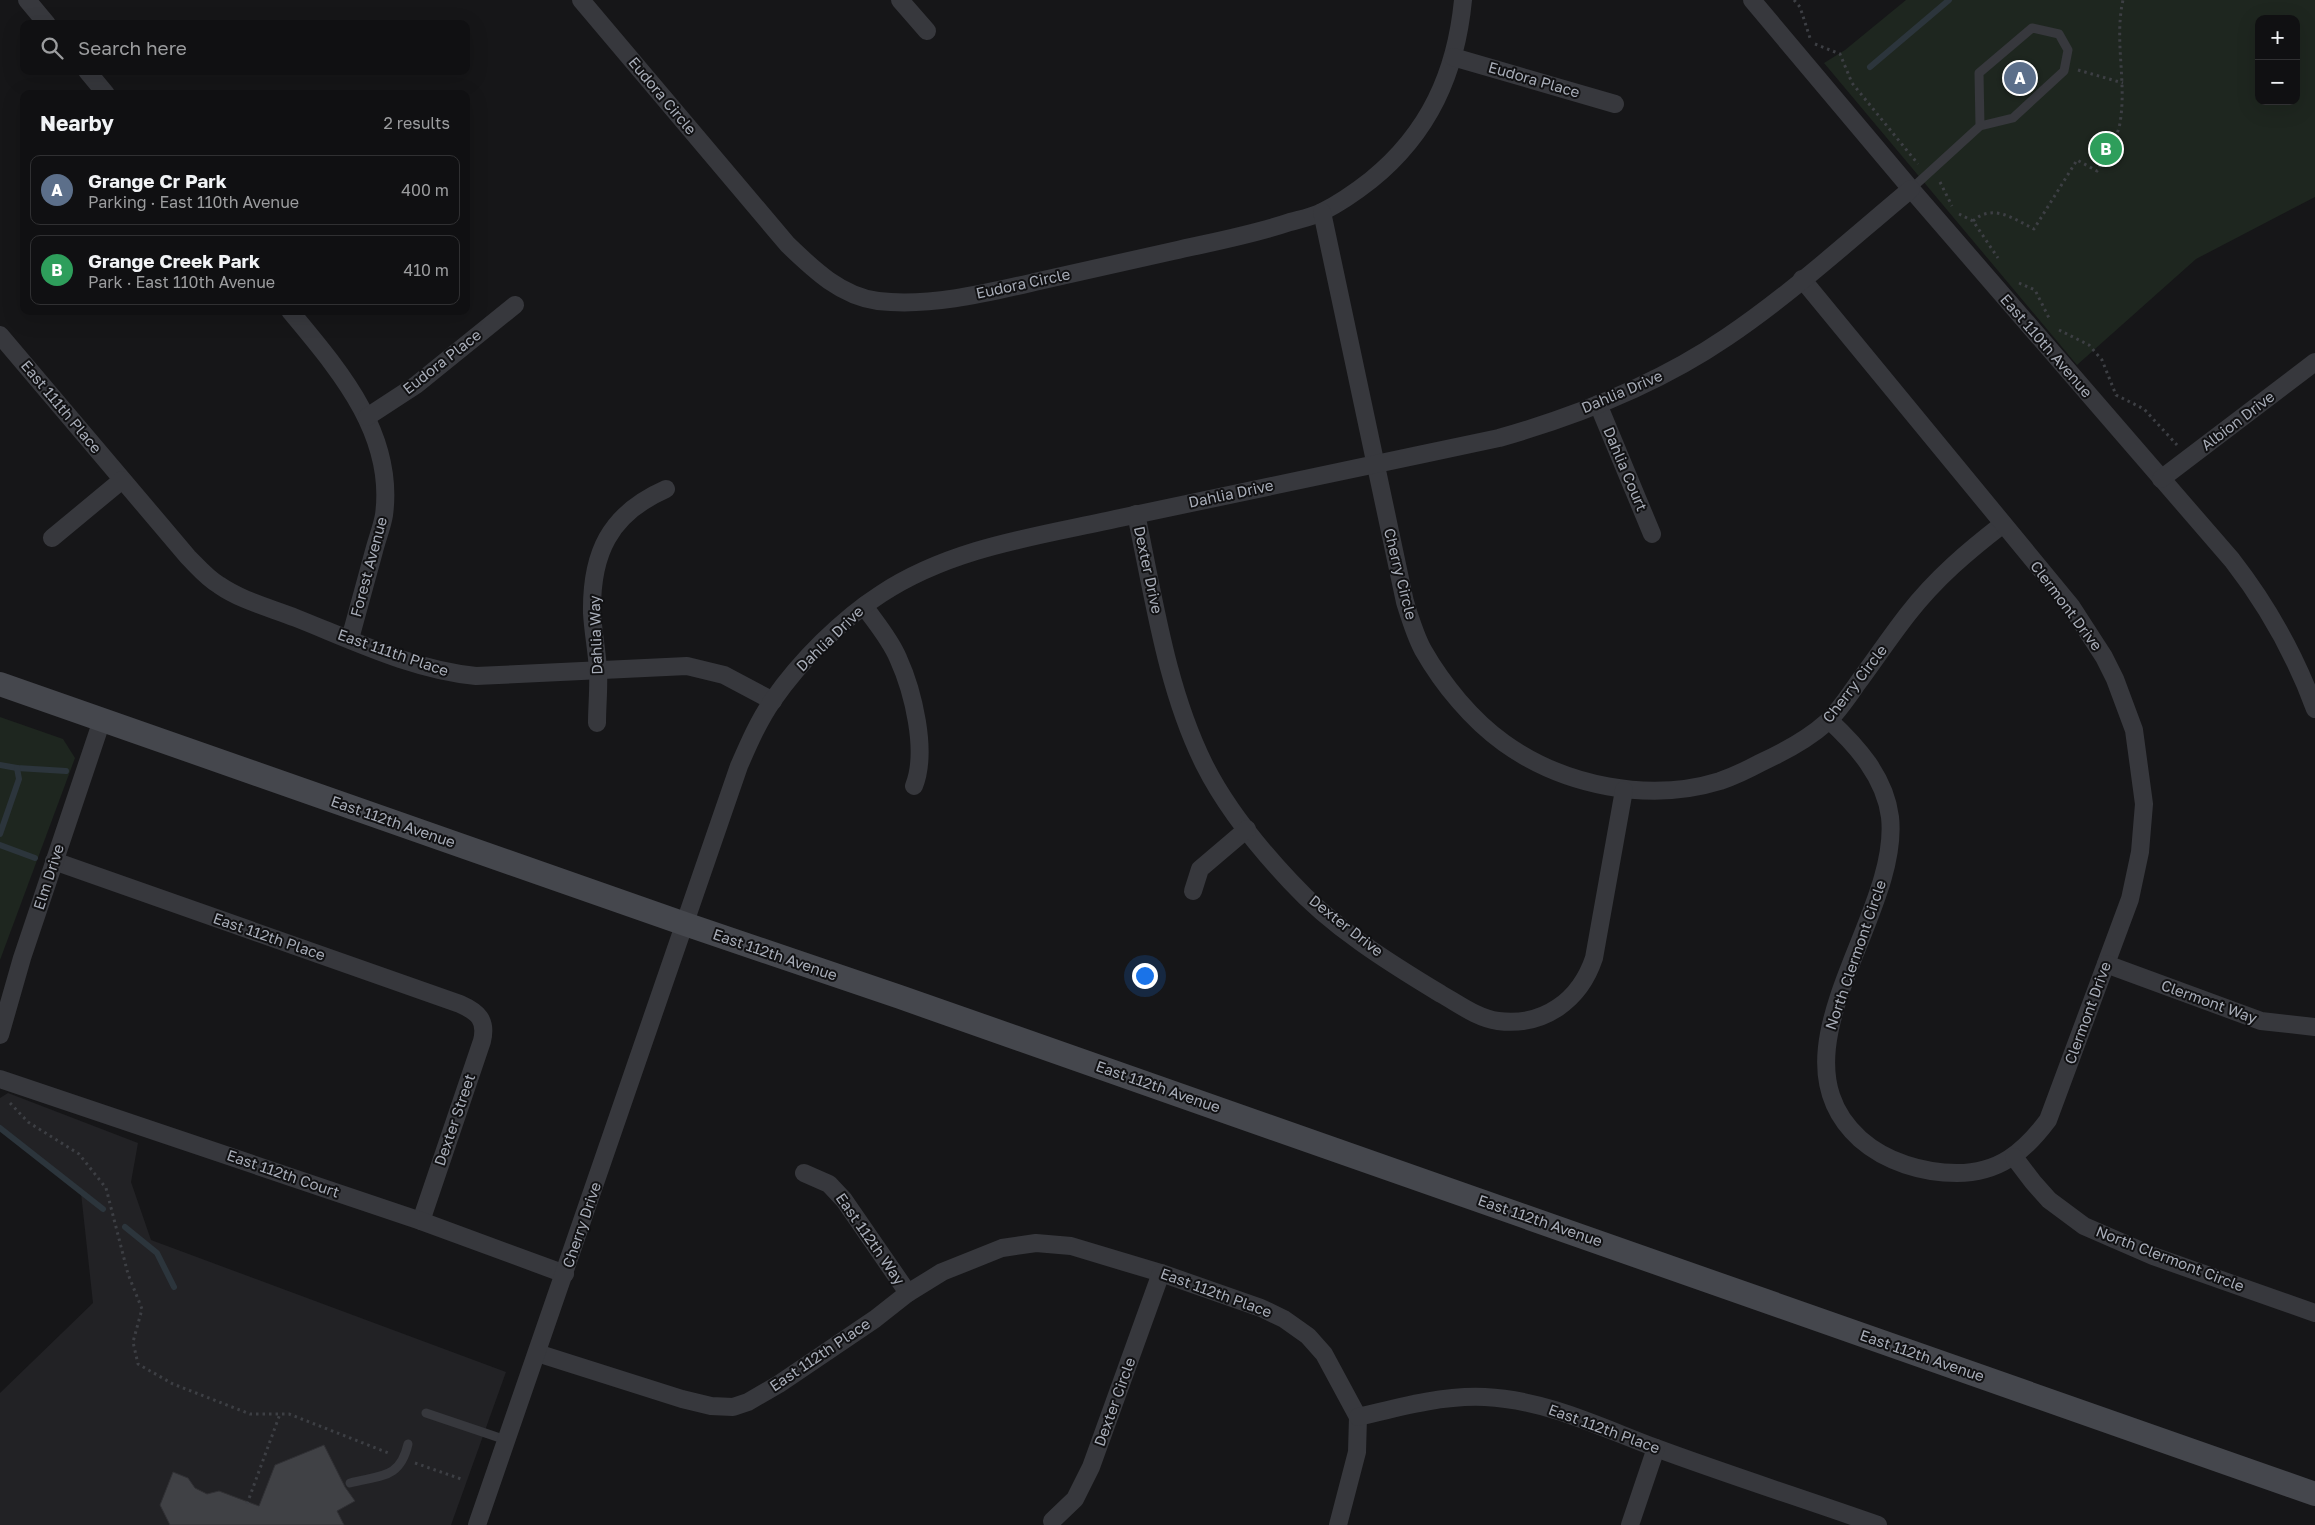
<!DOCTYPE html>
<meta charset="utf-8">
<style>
body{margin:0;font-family:"Golos Text",sans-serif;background:#19191b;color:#f1f3f6}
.controls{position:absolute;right:15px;top:15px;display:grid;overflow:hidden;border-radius:10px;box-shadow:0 5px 20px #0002}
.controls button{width:45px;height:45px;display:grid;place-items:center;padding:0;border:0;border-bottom:1px solid #303032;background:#101012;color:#f1f3f6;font:25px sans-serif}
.you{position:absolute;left:1144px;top:975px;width:18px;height:18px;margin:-12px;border:4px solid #fff;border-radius:50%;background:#1a73e8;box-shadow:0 0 0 8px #1a73e833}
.badge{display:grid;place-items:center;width:32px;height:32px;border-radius:50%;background:#2563eb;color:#fff;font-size:16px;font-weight:700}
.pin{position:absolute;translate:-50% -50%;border:2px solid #fff;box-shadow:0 1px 5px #0006}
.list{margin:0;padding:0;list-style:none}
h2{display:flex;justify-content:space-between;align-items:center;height:65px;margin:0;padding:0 20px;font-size:21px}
h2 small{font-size:16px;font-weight:400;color:#9c9d9f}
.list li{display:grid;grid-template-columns:32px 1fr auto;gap:15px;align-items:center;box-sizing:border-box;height:70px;margin:0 10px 10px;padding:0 10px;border:1px solid #303032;border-radius:10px}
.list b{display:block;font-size:19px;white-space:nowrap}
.list p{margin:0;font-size:16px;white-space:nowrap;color:#9c9d9f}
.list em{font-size:16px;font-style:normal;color:#9c9d9f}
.icon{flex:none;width:28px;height:28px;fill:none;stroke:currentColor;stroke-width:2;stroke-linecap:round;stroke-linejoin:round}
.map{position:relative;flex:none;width:2315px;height:1525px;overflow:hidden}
.search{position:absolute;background:#101012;box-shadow:0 5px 20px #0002;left:20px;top:20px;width:450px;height:55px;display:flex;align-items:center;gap:12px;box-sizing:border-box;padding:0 18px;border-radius:10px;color:#9c9d9f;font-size:19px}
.panel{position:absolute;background:#101012;box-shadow:0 5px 20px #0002;left:20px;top:90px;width:450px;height:225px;border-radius:10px}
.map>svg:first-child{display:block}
.built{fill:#222225}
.green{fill:#1e261f;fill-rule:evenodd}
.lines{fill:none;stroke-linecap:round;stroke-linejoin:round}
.stream{stroke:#2c353c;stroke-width:6}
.building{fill:#404145;stroke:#303034}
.path{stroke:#3d3f44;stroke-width:3;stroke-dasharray:2.5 4;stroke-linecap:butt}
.lane{stroke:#37383d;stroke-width:9}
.street{stroke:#37383d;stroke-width:18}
.secondary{stroke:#45474d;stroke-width:24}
.labels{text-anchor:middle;stroke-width:4;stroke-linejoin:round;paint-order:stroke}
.street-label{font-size:15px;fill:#a8adb8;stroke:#111113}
</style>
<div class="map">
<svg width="2315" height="1525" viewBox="0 0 2315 1525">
<rect width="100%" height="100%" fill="#161618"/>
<!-- built -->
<path class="built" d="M8,1093l130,50 -7,39 20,58 355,132 -55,153h-451v-132l93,-90 -12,-110 -81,-68v-27z"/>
<!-- green -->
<g class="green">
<path d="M1906,0h409v197l-119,62 -119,106 -253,-302 21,-13zM2259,19h37v82h-37z"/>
<path d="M0,717l63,22 12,19 -75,202z"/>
</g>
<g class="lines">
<!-- stream -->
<g class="stream">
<path d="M1870,67l79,-67"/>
<path d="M0,765l17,3 49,3"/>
<path d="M0,834l19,-55 -2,-11"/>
<path d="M0,845l35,13"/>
<path d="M0,1128l103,81"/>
<path d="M125,1227l32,26 17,34"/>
</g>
</g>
<!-- building -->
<path class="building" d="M324,1445l21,42 10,14 -18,10 7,14h-174l-10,-20 13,-33 15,6 7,10 12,6 12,-3 40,15 16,-41z"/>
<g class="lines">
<!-- path -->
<g class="path">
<path d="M1794,0l6,7 10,31"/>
<path d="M1815,44l25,10 12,29 66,81"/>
<path d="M2078,70l45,13"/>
<path d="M1940,182l12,24"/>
<path d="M1959,214l14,7 25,37"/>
<path d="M1973,221c20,-18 41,-2 61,8l43,-69 20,11c7,-13 21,-34 23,-48 7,-41 -6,-83 3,-123"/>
<path d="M2019,283l16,7 14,28"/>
<path d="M2059,330l30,15 13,15 14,35 28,14 33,36"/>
<path d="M10,1103l18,19 51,32 27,34 22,86 14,35 -9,33 5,22 35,20 77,30h39l102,40"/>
<path d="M415,1463l49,17"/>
<path d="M247,1504l33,-90"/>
</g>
<!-- lane -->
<g class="lane">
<path d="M1911,189l69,-63 33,-8 51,-47 4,-21 -9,-16 -27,-6 -53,45 1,53"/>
<path d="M426,1413l80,27"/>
<path d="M350,1483c31,-8 50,-4 58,-39"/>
</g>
<!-- street -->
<g class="street">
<path d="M27,0l20,24"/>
<path d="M581,0l207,245c26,25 53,51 90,56 53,6 109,-8 161,-20 45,-10 89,-20 134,-30 39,-9 79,-16 117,-29 11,-3 22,-5 32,-10 16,-8 35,-21 49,-32 58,-47 85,-107 92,-180"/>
<path d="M900,0l27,31"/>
<path d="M1752,0l159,189 321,371c35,45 63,95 83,149"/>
<path d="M1453,57l162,47"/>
<path d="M87,71l19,23"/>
<path d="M1322,212l83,390c5,16 10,33 18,48 20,35 49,70 81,93 60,43 145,60 216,38 14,-5 27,-11 40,-18 24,-11 47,-23 67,-41 11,-10 21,-25 30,-38 17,-23 33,-47 51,-70 28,-36 60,-63 95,-90"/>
<path d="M1802,279l269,327 33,51 11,22 19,51 10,74 -4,48 -10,47 -82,221c-24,32 -49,53 -91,53 -34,0 -71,-11 -97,-34 -95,-86 41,-222 30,-322 -5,-40 -33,-71 -61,-97"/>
<path d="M290,311c48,58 105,122 94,204 -2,12 -7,24 -10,36 -8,30 -16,59 -24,88"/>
<path d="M0,335l188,222c10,10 19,21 31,28 23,16 52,23 77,33 58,23 117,52 180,58l211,-10 37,9 49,26"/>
<path d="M1598,404l54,130"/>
<path d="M367,417l49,-32 99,-80"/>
<path d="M2161,479l154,-117"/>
<path d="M1136,514c18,84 30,173 68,250 21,42 54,83 86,117 42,46 98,81 151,113 18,10 36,24 57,27 46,6 82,-21 96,-63l30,-168"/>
<path d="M52,538l70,-58"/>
<path d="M864,606c12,17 26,33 34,52 15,33 30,93 16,128"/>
<path d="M597,723c0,-17 2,-35 1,-53 -1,-19 -5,-38 -6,-57 -1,-59 17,-99 74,-124"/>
<path d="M54,861l406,143c18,8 27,16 22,37l-61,180"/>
<path d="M1193,891l7,-22 47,-40"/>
<path d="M2106,964l155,57 54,6"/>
<path d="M0,1035l22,-77 80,-238"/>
<path d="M0,1079l421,142 144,53"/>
<path d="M2014,1157l19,25 16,18 35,26 69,30 162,57"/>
<path d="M804,1173l25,11 15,16 64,93"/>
<path d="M537,1353l145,46 29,7 22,1 15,-5 31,-18 96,-65 33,-26 34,-21 60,-24 34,-5 35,3 90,27 100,35 23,11 24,17 16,18 34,63 -1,35 -19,73"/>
<path d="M1358,1417c41,-10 85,-22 127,-20 61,3 115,30 171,51 73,27 148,51 222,77"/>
<path d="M1052,1521l23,-22 16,-32 70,-194"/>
<path d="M477,1525l262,-759c10,-23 20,-46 34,-66 27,-39 69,-81 108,-106 71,-47 158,-58 239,-76 127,-28 253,-53 379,-80 81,-23 159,-54 228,-101 65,-44 124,-98 184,-148"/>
<path d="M1630,1525l26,-77"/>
</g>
<!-- secondary -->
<path class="secondary" d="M0,684l685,240 215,73 1415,497"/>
</g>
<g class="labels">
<!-- street labels -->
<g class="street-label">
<text transform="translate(1534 80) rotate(16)" y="5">Eudora Place</text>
<text transform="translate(662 96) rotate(50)" y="5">Eudora Circle</text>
<text transform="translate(1023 284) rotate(-12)" y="5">Eudora Circle</text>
<text transform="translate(2046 346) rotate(49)" y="5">East 110th Avenue</text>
<text transform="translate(442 362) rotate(-38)" y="5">Eudora Place</text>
<text transform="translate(1622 392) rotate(-23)" y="5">Dahlia Drive</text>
<text transform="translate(61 407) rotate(50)" y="5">East 111th Place</text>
<text transform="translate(2238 421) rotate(-37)" y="5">Albion Drive</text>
<text transform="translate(1625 469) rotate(67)" y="5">Dahlia Court</text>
<text transform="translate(1231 494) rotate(-12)" y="5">Dahlia Drive</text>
<text transform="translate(369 567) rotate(-75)" y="5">Forest Avenue</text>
<text transform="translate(1148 570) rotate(78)" y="5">Dexter Drive</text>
<text transform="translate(1400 574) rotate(76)" y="5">Cherry Circle</text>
<text transform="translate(2066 606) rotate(53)" y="5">Clermont Drive</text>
<text transform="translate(596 635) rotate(-92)" y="5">Dahlia Way</text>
<text transform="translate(830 639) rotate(-44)" y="5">Dahlia Drive</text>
<text transform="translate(393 653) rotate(19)" y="5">East 111th Place</text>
<text transform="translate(1855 684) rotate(-52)" y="5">Cherry Circle</text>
<text transform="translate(393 822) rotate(19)" y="5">East 112th Avenue</text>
<text transform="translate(49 877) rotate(-72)" y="5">Elm Drive</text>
<text transform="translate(1346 926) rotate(38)" y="5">Dexter Drive</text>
<text transform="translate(269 937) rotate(19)" y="5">East 112th Place</text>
<text transform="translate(775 955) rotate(19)" y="5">East 112th Avenue</text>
<text transform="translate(1856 955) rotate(-71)" y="5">North Clermont Circle</text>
<text transform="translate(2209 1002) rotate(20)" y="5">Clermont Way</text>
<text transform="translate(2088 1013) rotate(-70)" y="5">Clermont Drive</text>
<text transform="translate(1158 1087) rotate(19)" y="5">East 112th Avenue</text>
<text transform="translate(455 1120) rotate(-71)" y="5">Dexter Street</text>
<text transform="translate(283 1174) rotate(19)" y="5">East 112th Court</text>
<text transform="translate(1540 1221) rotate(19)" y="5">East 112th Avenue</text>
<text transform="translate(582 1225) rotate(-71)" y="5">Cherry Drive</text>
<text transform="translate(870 1239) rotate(55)" y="5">East 112th Way</text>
<text transform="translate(2170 1259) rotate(21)" y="5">North Clermont Circle</text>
<text transform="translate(1216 1293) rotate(20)" y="5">East 112th Place</text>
<text transform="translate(820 1355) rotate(-34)" y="5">East 112th Place</text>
<text transform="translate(1922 1356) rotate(19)" y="5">East 112th Avenue</text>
<text transform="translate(1115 1402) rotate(-70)" y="5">Dexter Circle</text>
<text transform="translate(1604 1429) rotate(20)" y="5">East 112th Place</text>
</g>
</g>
</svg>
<div class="controls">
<button>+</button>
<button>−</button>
</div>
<div class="you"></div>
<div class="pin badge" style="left:2020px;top:78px;background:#5c6f8a">A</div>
<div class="pin badge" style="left:2106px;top:149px;background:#2e9e5b">B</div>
<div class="search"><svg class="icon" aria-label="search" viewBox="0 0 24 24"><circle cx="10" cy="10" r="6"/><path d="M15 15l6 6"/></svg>Search here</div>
<section class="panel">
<h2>Nearby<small>2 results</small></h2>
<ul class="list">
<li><span class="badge" style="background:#5c6f8a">A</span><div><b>Grange Cr Park</b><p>Parking · East 110th Avenue</p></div><em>400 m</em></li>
<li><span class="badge" style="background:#2e9e5b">B</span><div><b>Grange Creek Park</b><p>Park · East 110th Avenue</p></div><em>410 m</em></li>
</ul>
</section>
</div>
